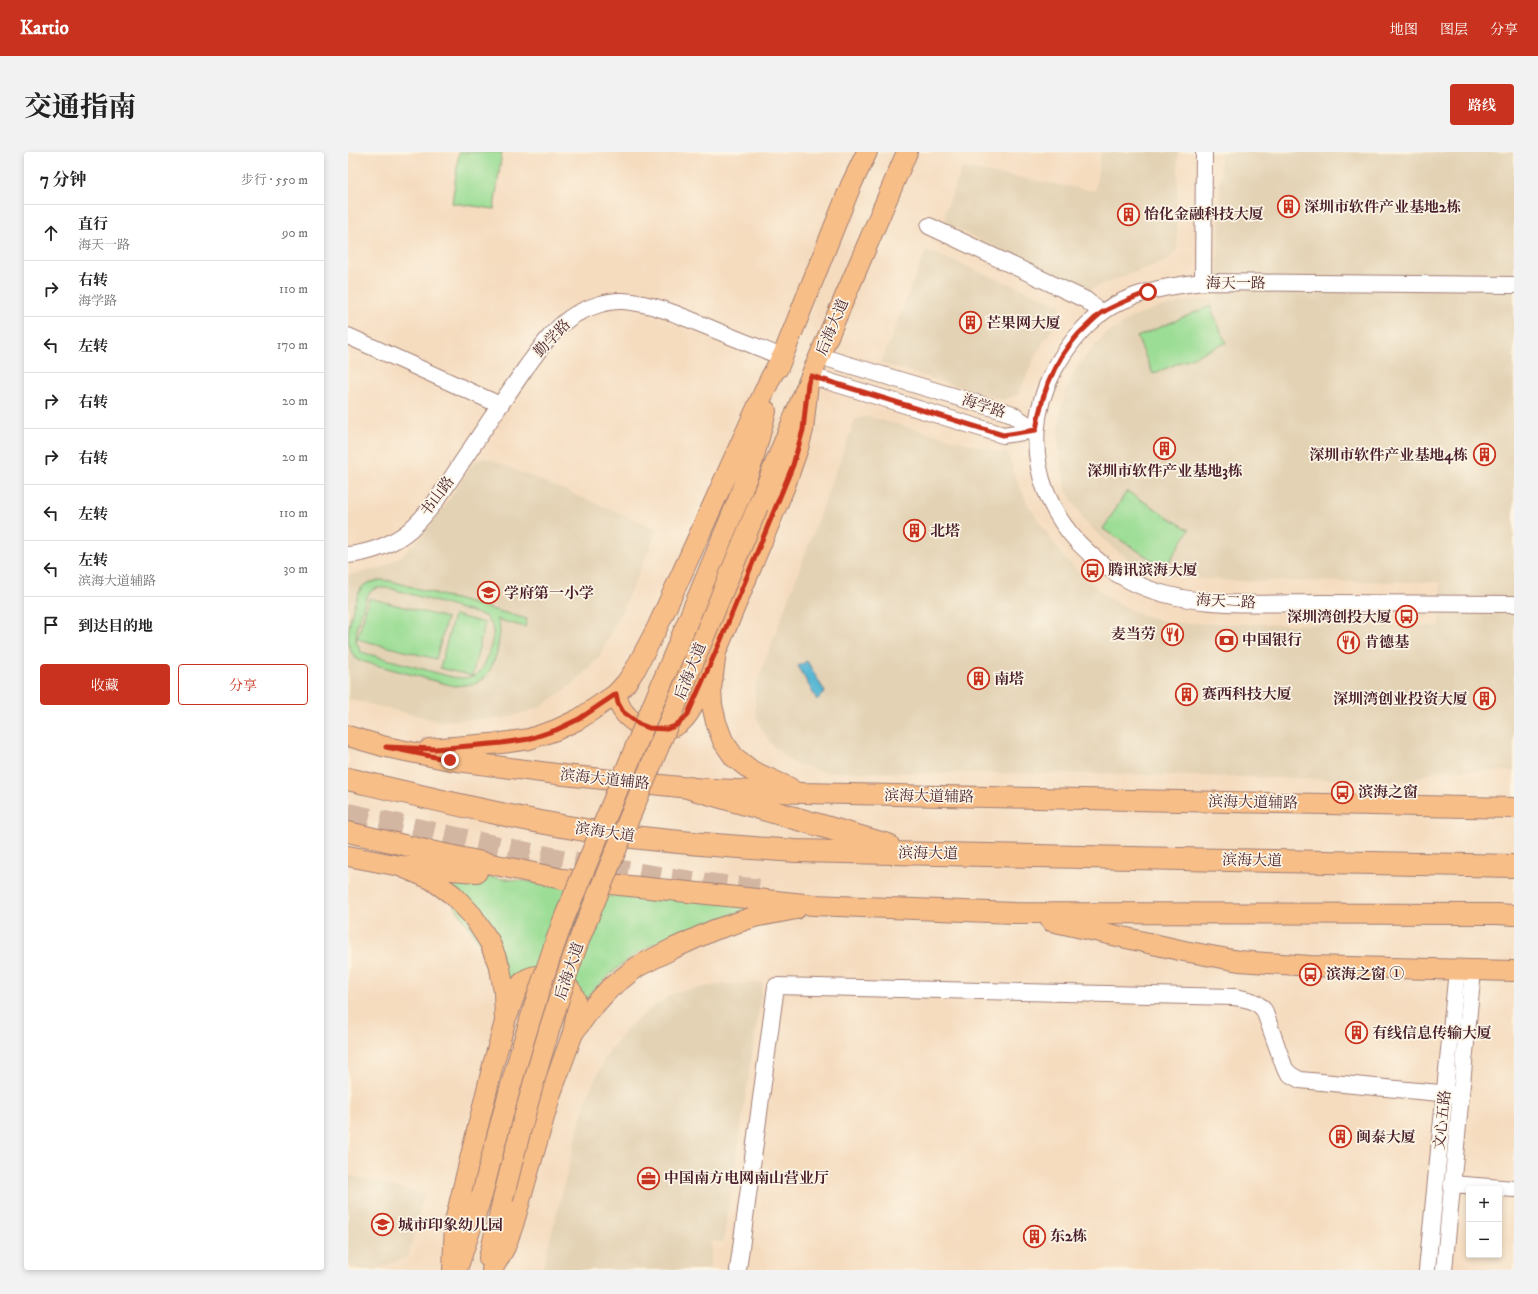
<!DOCTYPE html>
<html lang="zh">
<meta charset="utf-8">
<style>
body{margin:0;font-family:"IM FELL DW Pica","Noto Serif SC",serif;background:#f2f2f2;color:#222}
.controls{position:absolute;right:12px;bottom:12px;display:grid;overflow:hidden;border-radius:4px;box-shadow:0 2px 6px #0003}
.controls button{width:36px;height:36px;display:grid;place-items:center;padding:0;border:0;border-bottom:1px solid #e0e0e0;background:#fff;color:#222;font:20px sans-serif}
.stop{position:absolute;width:12px;height:12px;margin:-9px;border:3px solid #c8321e;border-radius:50%;background:#fff}
.stop.end{background:#c8321e;border-color:#fff;box-shadow:0 1px 4px #0008}
.list{margin:0;padding:0;list-style:none}
h2{display:flex;justify-content:space-between;align-items:center;height:52px;margin:0;padding:0 16px;font-size:17px}
h2 small{font-size:13px;font-weight:400;color:#767676}
.list li{display:grid;grid-template-columns:26px 1fr auto;gap:12px;align-items:center;box-sizing:border-box;height:56px;padding:0 16px;border-top:1px solid #e0e0e0}
.list b{display:block;font-size:15px;white-space:nowrap}
.list p{margin:0;font-size:13px;white-space:nowrap;color:#767676}
.list em{font-size:13px;font-style:normal;color:#767676}
.actions{display:flex;gap:8px;padding:12px 16px}
.actions a{flex:1;padding:9px 0;border:1px solid #c8321e;border-radius:4px;text-align:center;font-size:14px;color:#c8321e}
.actions .main{background:#c8321e;color:#fff}
.icon{flex:none;width:22px;height:22px;fill:none;stroke:currentColor;stroke-width:2;stroke-linecap:round;stroke-linejoin:round}
.map{position:relative;flex:none;width:1166px;height:1118px;overflow:hidden;border-radius:4px}
header{display:flex;align-items:center;gap:24px;box-sizing:border-box;height:56px;padding:0 20px;background:#c8321e;color:#fff}
header strong{font-size:19px}
nav{display:flex;gap:22px;margin-inline-start:auto;font-size:14px}
.intro{display:flex;align-items:center;justify-content:space-between;box-sizing:border-box;height:96px;padding:0 24px}
h1{margin:0;font-size:28px}
.button{padding:10px 18px;border-radius:4px;background:#c8321e;color:#fff;font-size:14px;font-weight:700}
main{display:flex;gap:24px;padding:0 24px}
aside{flex:1;background:#fff;border-radius:4px;box-shadow:0 2px 6px #0003}
.map>svg:first-child{display:block}
.built{fill:#e3d2b4}
.green{fill:#9bdd95;stroke:#727e60;fill-rule:evenodd}
.water{fill:#54b6d3;stroke:#4f6a7f}
.lines{fill:none;stroke-linecap:round;stroke-linejoin:round}
.highway-tunnel{stroke:#d3b6a1;stroke-width:22;stroke-dasharray:22 11;stroke-linecap:butt}
.minor-casing{stroke:#a07e75;stroke-width:18}
.major-casing{stroke:#a07e75;stroke-width:22}
.highway-casing{stroke:#a07e75;stroke-width:24}
.minor{stroke:#fff;stroke-width:16}
.major{stroke:#f7be88;stroke-width:20}
.highway{stroke:#f7be88;stroke-width:22}
.major-bridge-casing{stroke:#a07e75;stroke-width:22;stroke-linecap:butt}
.major-bridge{stroke:#f7be88;stroke-width:20}
.route{stroke:#c8321e;stroke-width:5}
.labels{text-anchor:middle;stroke-width:3.5;stroke-linejoin:round;paint-order:stroke}
.poi-label{font-size:15px;font-weight:bold;fill:#4a1f2b;stroke:#fcf5e5;text-anchor:start}
.street-label{font-size:15px;fill:#4a1f2b;stroke:#fcf5e5}
</style>
<header>
<strong>Kartio</strong>
<nav><a>地图</a><a>图层</a><a>分享</a></nav>
</header>
<div class="intro"><h1>交通指南</h1><a class="button">路线</a></div>
<main>
<aside>
<h2>7 分钟<small>步行 · 550 m</small></h2>
<ul class="list">
<li><svg class="icon" aria-label="ahead" viewBox="0 0 24 24"><path d="M12 20V5M6 11l6-6 6 6"/></svg><div><b>直行</b><p>海天一路</p></div><em>90 m</em></li>
<li><svg class="icon" aria-label="right" viewBox="0 0 24 24"><path d="M7 20v-9h11M14 6l5 5-5 5"/></svg><div><b>右转</b><p>海学路</p></div><em>110 m</em></li>
<li><svg class="icon" aria-label="left" viewBox="0 0 24 24"><path d="M17 20v-9H6M10 6l-5 5 5 5"/></svg><div><b>左转</b></div><em>170 m</em></li>
<li><svg class="icon" aria-label="right" viewBox="0 0 24 24"><path d="M7 20v-9h11M14 6l5 5-5 5"/></svg><div><b>右转</b></div><em>20 m</em></li>
<li><svg class="icon" aria-label="right" viewBox="0 0 24 24"><path d="M7 20v-9h11M14 6l5 5-5 5"/></svg><div><b>右转</b></div><em>20 m</em></li>
<li><svg class="icon" aria-label="left" viewBox="0 0 24 24"><path d="M17 20v-9H6M10 6l-5 5 5 5"/></svg><div><b>左转</b></div><em>110 m</em></li>
<li><svg class="icon" aria-label="left" viewBox="0 0 24 24"><path d="M17 20v-9H6M10 6l-5 5 5 5"/></svg><div><b>左转</b><p>滨海大道辅路</p></div><em>30 m</em></li>
<li><svg class="icon" aria-label="arrive" viewBox="0 0 24 24"><path d="M6 21V4h12l-3 4 3 4H6"/></svg><div><b>到达目的地</b></div></li>
</ul>
<div class="actions"><a class="main">收藏</a><a>分享</a></div>
</aside>
<div class="map">
<svg width="1166" height="1118" viewBox="0 0 1166 1118">
<rect width="100%" height="100%" fill="#fcf5e5"/>
<filter id="ink" filterUnits="userSpaceOnUse"><feTurbulence type="fractalNoise" baseFrequency=".025" numOctaves="2"/><feDisplacementMap in="SourceGraphic" scale="8" xChannelSelector="R" yChannelSelector="G"/><feConvolveMatrix kernelMatrix="1 2 1 2 8 2 1 2 1" color-interpolation-filters="sRGB"/></filter>
<filter id="wash" filterUnits="userSpaceOnUse"><feTurbulence type="fractalNoise" baseFrequency=".012" numOctaves="4" result="noise"/><feDisplacementMap in="SourceGraphic" scale="16" xChannelSelector="R" yChannelSelector="G"/><feGaussianBlur stdDeviation="0.9" result="paint"/><feColorMatrix in="noise" values="0 0 0 0 0 0 0 0 0 0 0 0 0 0 0 0 0 1.4 0 .05"/><feComposite in="paint" operator="in"/></filter>
<g filter="url(#wash)">
<rect width="100%" height="100%" fill="#f5dcbf"/>
<!-- built -->
<g class="built">
<path d="M753,0h77l-1,98 -11,12 -21,6 -57,22 -142,-66 -1,-12 17,-44 133,23z"/>
<path d="M873,0h293v619l-76,-1 -27,11 -307,-7 -281,-2 -30,-9 -19,-16 -13,-18 -6,-19v-22l100,-268 11,-4 142,38 8,23 12,28 37,54 43,39 32,16 31,9 269,3v-44l-200,-1 -39,-2 -34,-4 -31,-10 -23,-17 -29,-27 -17,-30 -7,-30 -2,-26 3,-27 9,-30 17,-24 18,-19 26,-17 25,-10 31,-7 30,-3z"/>
<path d="M578,98l133,54 3,10 -26,40 -18,41 -16,5 -121,-37z"/>
<path d="M136,305l174,72 -37,84 -22,44 -26,27 -34,24 -34,10 -66,3 -91,-22v-125h8l25,-6 22,-13 16,-16 20,-25 35,-52z"/>
<path d="M415,831l-40,259 -11,-1 -3,29h-167l44,-171 21,-45 23,-29 44,-33 51,-8z"/>
<path d="M0,1023l76,19 -16,63 -34,13h-10l-16,-4z"/>
</g>
<!-- green -->
<g class="green">
<path d="M111,0h43l-8,57 -42,-6z"/>
<path d="M862,154l16,37 -73,31 -16,-37z"/>
<path d="M779,339l62,39 -24,38 -62,-39z"/>
<path d="M33,428l10,1 136,38 -2,8 -29,-8 3,3 1,10 -3,21 -7,17 -6,8 -10,6 -20,2 -97,-26c-5,-6 -8,-12 -9,-20 0,-13 6,-44 15,-54 5,-4 12,-5 18,-6zM29,436h12l96,28c3,4 7,8 8,13 1,11 -7,40 -17,46 -6,4 -17,3 -24,2l-91,-25 -5,-11 1,-15 10,-30 4,-5z"/>
<path d="M21,446l78,20 -11,41 -79,-20z"/>
<path d="M106,463l31,8 -13,53 -32,-8z"/>
<path d="M83,719l337,36c-55,13 -111,26 -155,65 -11,9 -20,20 -30,30l-10,-20 -65,3z"/>
</g>
<!-- water -->
<path class="water" d="M459,509l18,31 -8,8 -19,-34z"/>
</g>
<g filter="url(#ink)">
<g class="lines">
<!-- highway-tunnel -->
<path class="highway-tunnel" d="M0,662c137,30 274,63 414,76"/>
<defs>
<g id="minor">
<path d="M581,74l157,74 16,13"/>
<path d="M855,130l1,-130"/>
<path d="M1166,133l-311,-3c-35,4 -72,10 -102,31 -20,15 -35,35 -47,57 -43,82 -4,171 76,211 57,29 132,22 194,22 64,0 127,1 190,1"/>
<path d="M0,184l152,69"/>
<path d="M471,204l191,57 26,17"/>
<path d="M463,224l192,59 33,-5"/>
<path d="M0,403c22,-2 46,-11 63,-26 22,-20 37,-46 53,-70 20,-30 40,-60 61,-90 14,-19 30,-43 51,-55 13,-7 32,-14 47,-13 28,2 54,13 80,24 26,11 52,21 79,32"/>
<path d="M1104,1032l62,5"/>
<path d="M390,1118l38,-284 458,11c12,2 22,3 30,13l21,59 6,6 9,5 161,15"/>
<path d="M1079,1118l30,-300"/>
<path d="M1096,1118l29,-300"/>
</g>
<g id="major">
<path d="M430,216l73,-183 16,-33"/>
<path d="M391,346l14,-38 13,-49"/>
<path d="M410,354l53,-130 96,-224"/>
<path d="M268,542c2,6 3,12 7,17 12,18 43,25 59,10 12,-11 20,-37 26,-52"/>
<path d="M0,584l38,11 64,13 114,15 126,13 113,5 711,15"/>
<path d="M81,597l73,-6 27,-4 27,-9 23,-11 37,-25 10,-11 10,-15 21,-40 113,-249 12,-22"/>
<path d="M442,636l-38,-17 -18,-14 -11,-16 -7,-19 -4,-17 -1,-16 5,-37 68,-164 14,-40 5,-18 5,-47"/>
<path d="M0,680l73,17 141,30 252,26 200,8 483,1 17,1"/>
<path d="M0,704l52,10 77,6"/>
<path d="M52,714l31,13 22,16 19,20 17,26 11,27 4,24 1,30 -12,43 -38,156 -2,49"/>
<path d="M703,769l133,30 55,10 71,5 204,5"/>
<path d="M160,862c4,-10 6,-23 14,-31 15,-15 45,-5 52,13 5,12 1,26 -1,37"/>
<path d="M141,1106l14,-59"/>
<path d="M110,1114l24,-71"/>
<path d="M144,1118l13,-23 8,-22 38,-132 22,-60 17,-23 20,-22 27,-21 35,-18 42,-19 40,-13 42,-8"/>
</g>
<g id="highway">
<path d="M0,627c89,21 179,43 269,56 59,8 119,12 178,16l719,15"/>
<path d="M342,636l198,57"/>
</g>
</defs>
<!-- minor casing -->
<use href="#minor" class="minor-casing"/>
<!-- major casing -->
<use href="#major" class="major-casing"/>
<!-- highway casing -->
<use href="#highway" class="highway-casing"/>
<!-- minor -->
<use href="#minor" class="minor"/>
<!-- major -->
<use href="#major" class="major"/>
<!-- highway -->
<use href="#highway" class="highway"/>
<defs>
<g id="major-bridge">
<path d="M134,1043c23,-92 48,-184 81,-274l176,-423"/>
<path d="M155,1047c22,-89 46,-178 78,-264l177,-429"/>
</g>
</defs>
<!-- major-bridge casing -->
<use href="#major-bridge" class="major-bridge-casing"/>
<!-- major-bridge -->
<use href="#major-bridge" class="major-bridge"/>
</g>
</g>
<g class="lines" filter="url(#ink)">
<!-- route -->
<path class="route" d="M102,608l-64,-13 49,2 67,-6 27,-4 27,-9 23,-11 37,-25 2,9 5,9 16,12 10,4 18,1 8,-3 12,-10 33,-74 73,-177 10,-35 5,-47 3,-7 192,59 33,-5c6,-40 22,-79 53,-106 4,-4 9,-9 14,-12 14,-8 30,-14 45,-20"/>
</g>
<!-- icons -->
<defs>
<symbol id="building-ring" viewBox="-11 -11 22 22"><circle r="9.5" fill="#fcf5e5" stroke="#c8321e" stroke-width="1.5"/><path d="M-4-6H4V6H1V3H-1V6H-4ZM-2.5-4.3h1.7v1.8h-1.7ZM.8-4.3h1.7v1.8H.8ZM-2.5-1h1.7V.8h-1.7ZM.8-1h1.7V.8H.8Z" fill="#c8321e"/></symbol>
<symbol id="bus-ring" viewBox="-11 -11 22 22"><circle r="9.5" fill="#fcf5e5" stroke="#c8321e" stroke-width="1.5"/><path d="M-5-6H5V4H4V6H2V4H-2V6H-4V4H-5ZM-3.5-4V0h7V-4ZM-3.5 1.2v1.5H-2V1.2ZM2 1.2v1.5H3.5V1.2Z" fill="#c8321e"/></symbol>
<symbol id="school-ring" viewBox="-11 -11 22 22"><circle r="9.5" fill="#fcf5e5" stroke="#c8321e" stroke-width="1.5"/><path d="M0-5L7-2L0 1L-7-2ZM-4 1L0 2.5L4 1V4Q0 6-4 4Z" fill="#c8321e"/></symbol>
<symbol id="restaurant-ring" viewBox="-11 -11 22 22"><circle r="9.5" fill="#fcf5e5" stroke="#c8321e" stroke-width="1.5"/><path d="M-5-6h1v4h1v-4h1v4h1v-4h1v5L-1.5 .5V6h-2V.5L-5-1ZM5-6V6H3V1.5H1.5Q1.5-4 5-6Z" fill="#c8321e"/></symbol>
<symbol id="bank-ring" viewBox="-11 -11 22 22"><circle r="9.5" fill="#fcf5e5" stroke="#c8321e" stroke-width="1.5"/><path d="M-6-4H6V4H-6ZM0-2.3a2.3 2.3 0 1 0 0 4.6a2.3 2.3 0 1 0 0-4.6Z" fill="#c8321e"/></symbol>
<symbol id="office-ring" viewBox="-11 -11 22 22"><circle r="9.5" fill="#fcf5e5" stroke="#c8321e" stroke-width="1.5"/><path d="M-6-3h4V-5.5h4V-3h4V5H-6ZM-1-4.5V-3h2v-1.5ZM-6 0V1H6V0Z" fill="#c8321e"/></symbol>
</defs>
<g fill-rule="evenodd">
<use href="#building-ring" x="928" y="42" width="25" height="25"/>
<use href="#building-ring" x="768" y="50" width="25" height="25"/>
<use href="#building-ring" x="610" y="158" width="25" height="25"/>
<use href="#building-ring" x="804" y="284" width="25" height="25"/>
<use href="#building-ring" x="1124" y="290" width="25" height="25"/>
<use href="#building-ring" x="554" y="366" width="25" height="25"/>
<use href="#bus-ring" x="732" y="406" width="25" height="25"/>
<use href="#school-ring" x="128" y="428" width="25" height="25"/>
<use href="#bus-ring" x="1046" y="452" width="25" height="25"/>
<use href="#restaurant-ring" x="812" y="470" width="25" height="25"/>
<use href="#bank-ring" x="866" y="476" width="25" height="25"/>
<use href="#restaurant-ring" x="988" y="478" width="25" height="25"/>
<use href="#building-ring" x="618" y="514" width="25" height="25"/>
<use href="#building-ring" x="826" y="530" width="25" height="25"/>
<use href="#building-ring" x="1124" y="534" width="25" height="25"/>
<use href="#bus-ring" x="982" y="628" width="25" height="25"/>
<use href="#bus-ring" x="950" y="810" width="25" height="25"/>
<use href="#building-ring" x="996" y="868" width="25" height="25"/>
<use href="#building-ring" x="980" y="972" width="25" height="25"/>
<use href="#office-ring" x="288" y="1014" width="25" height="25"/>
<use href="#school-ring" x="22" y="1060" width="25" height="25"/>
<use href="#building-ring" x="674" y="1072" width="25" height="25"/>
</g>
<g class="labels">
<!-- poi labels -->
<g class="poi-label">
<text x="956" y="60">深圳市软件产业基地2栋</text>
<text x="796" y="67">怡化金融科技大厦</text>
<text x="638" y="176">芒果网大厦</text>
<text x="1120" y="308" text-anchor="end">深圳市软件产业基地4栋</text>
<text x="817" y="324" text-anchor="middle">深圳市软件产业基地3栋</text>
<text x="582" y="384">北塔</text>
<text x="760" y="423">腾讯滨海大厦</text>
<text x="156" y="446">学府第一小学</text>
<text x="1044" y="470" text-anchor="end">深圳湾创投大厦</text>
<text x="808" y="487" text-anchor="end">麦当劳</text>
<text x="894" y="493">中国银行</text>
<text x="1016" y="495">肯德基</text>
<text x="646" y="532">南塔</text>
<text x="854" y="547">赛西科技大厦</text>
<text x="1120" y="552" text-anchor="end">深圳湾创业投资大厦</text>
<text x="1010" y="645">滨海之窗</text>
<text x="978" y="827">滨海之窗 ①</text>
<text x="1024" y="886">有线信息传输大厦</text>
<text x="1008" y="990">闽泰大厦</text>
<text x="316" y="1031">中国南方电网南山营业厅</text>
<text x="50" y="1078">城市印象幼儿园</text>
<text x="702" y="1089">东2栋</text>
</g>
<!-- street labels -->
<g class="street-label">
<text x="888" y="136">海天一路</text>
<text transform="translate(484 175) rotate(-67)" y="5">后海大道</text>
<text transform="translate(204 186) rotate(-46)" y="5">勤学路</text>
<text transform="translate(636 254) rotate(18)" y="5">海学路</text>
<text transform="translate(89 344) rotate(-53)" y="5">书山路</text>
<text transform="translate(878 449) rotate(3)" y="5">海天二路</text>
<text transform="translate(342 519) rotate(-68)" y="5">后海大道</text>
<text transform="translate(257 627) rotate(6)" y="5">滨海大道辅路</text>
<text transform="translate(581 644) rotate(1)" y="5">滨海大道辅路</text>
<text transform="translate(905 650) rotate(1)" y="5">滨海大道辅路</text>
<text transform="translate(257 680) rotate(8)" y="5">滨海大道</text>
<text transform="translate(580 701) rotate(1)" y="5">滨海大道</text>
<text transform="translate(904 708) rotate(1)" y="5">滨海大道</text>
<text transform="translate(221 819) rotate(-71)" y="5">后海大道</text>
<text transform="translate(1094 968) rotate(-84)" y="5">文心五路</text>
</g>
</g>
</svg>
<div class="controls">
<button>+</button>
<button>−</button>
</div>
<div class="stop" style="left:800px;top:140px"></div>
<div class="stop end" style="left:102px;top:608px"></div>
</div>
</main>
